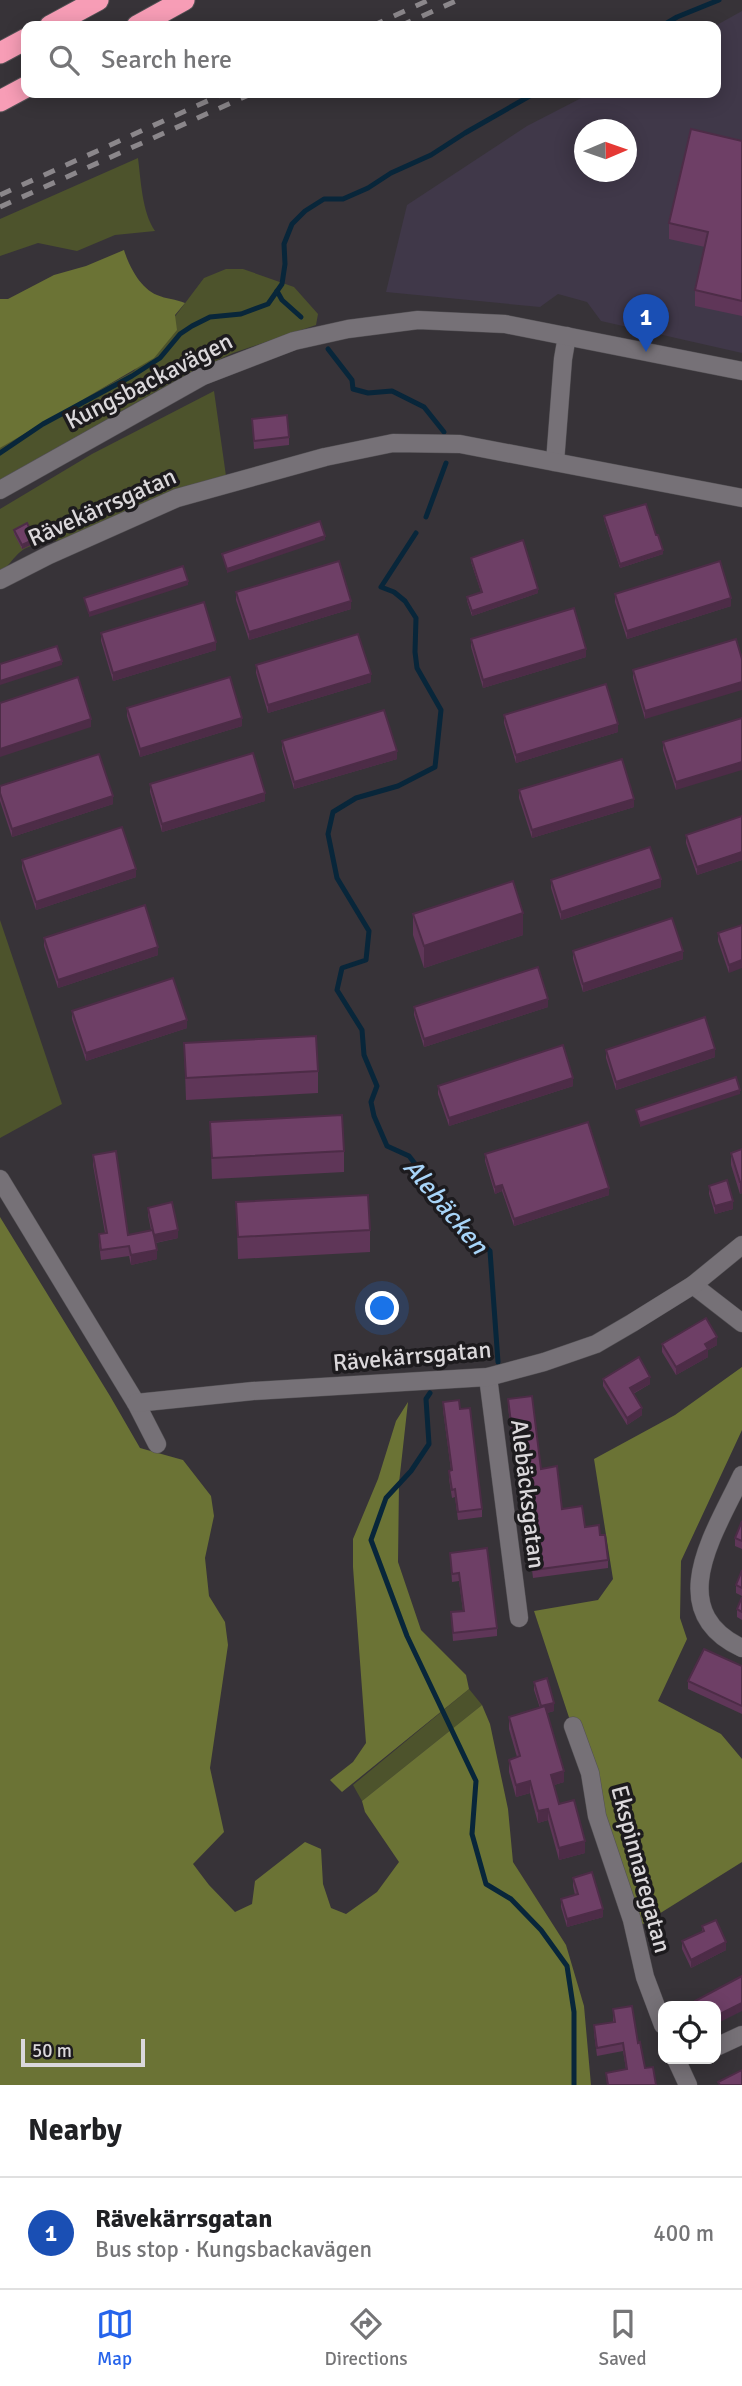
<!DOCTYPE html>
<meta charset="utf-8">
<style>
body{margin:0;font-family:Signika,sans-serif;background:#f6f6f6;color:#202124}
.controls{position:absolute;right:21px;bottom:21px;display:grid;overflow:hidden;border-radius:14px;box-shadow:0 4px 18px #0003}
.controls button{width:63px;height:63px;display:grid;place-items:center;padding:0;border:0;border-bottom:2px solid #e0e0e0;background:#fff;color:#202124;font:35px sans-serif}
.compass{position:absolute;left:574px;top:119px;width:63px;height:63px;border-radius:50%;background:#fff;box-shadow:0 4px 18px #0003;rotate:88deg}
.scale{position:absolute;left:21px;bottom:18px;width:124px;box-sizing:border-box;padding-left:7px;border:4px solid #dbd8db;border-top:0;font-size:19px;line-height:24px;white-space:nowrap;color:#dbd8db;-webkit-text-stroke:5px #1d1b1e;paint-order:stroke}
.you{position:absolute;left:383px;top:1309px;width:24px;height:24px;margin:-18px;border:5px solid #fff;border-radius:50%;background:#1a73e8;box-shadow:0 0 0 10px #1a73e833}
.badge{display:grid;place-items:center;width:46px;height:46px;border-radius:50%;background:#2563eb;color:#fff;font-size:23px;font-weight:700}
.pin{position:absolute;translate:-50% -58px;filter:drop-shadow(0 2px 4px #0008)}
.pin::after{content:'';position:absolute;top:37px;width:24px;height:21px;background:inherit;clip-path:polygon(0 0,100% 0,50% 100%)}
.list{margin:0;padding:0;list-style:none}
h2{display:flex;justify-content:space-between;align-items:center;height:91px;margin:0;padding:0 28px;font-size:30px}
h2 small{font-size:23px;font-weight:400;color:#757577}
.list li{display:grid;grid-template-columns:46px 1fr auto;gap:21px;align-items:center;box-sizing:border-box;height:112px;padding:0 28px;border-top:2px solid #e0e0e0}
.list b{display:block;font-size:26px;white-space:nowrap}
.list p{margin:0;font-size:23px;white-space:nowrap;color:#757577}
.list em{font-size:23px;font-style:normal;color:#757577}
.icon{flex:none;width:38px;height:38px;fill:none;stroke:currentColor;stroke-width:2;stroke-linecap:round;stroke-linejoin:round}
.map{position:relative;flex:none;width:742px;height:2085px;overflow:hidden}
.search{position:absolute;background:#fff;box-shadow:0 4px 18px #0003;left:21px;right:21px;top:21px;height:77px;display:flex;align-items:center;gap:18px;box-sizing:border-box;padding:0 24px;border-radius:14px;color:#757577;font-size:26px}
.sheet{height:203px;background:#fff}
nav{display:flex;justify-content:space-around;align-items:center;box-sizing:border-box;height:98px;border-top:2px solid #e0e0e0;background:#fff;font-size:19px;color:#757577}
nav a{display:grid;justify-items:center;gap:4px}
nav .on{color:#2563eb}
.map>svg:first-child{display:block}
.industrial{fill:#403849;fill-rule:evenodd}
.green{fill:#4d532c}
.forest{fill:#6b7335}
.lines{fill:none;stroke-linecap:round;stroke-linejoin:round}
.stream{stroke:#08263a;stroke-width:5}
.minor-casing{stroke:#535054;stroke-width:19}
.highway-casing{stroke:#535054;stroke-width:23}
.minor{stroke:#767177;stroke-width:18}
.highway{stroke:#f79db6;stroke-width:21}
.rail{stroke:#8b878b;stroke-width:5;stroke-dasharray:12 12;stroke-linecap:butt}
.wall{fill:#5f3658}
.shaded-wall{fill:#4d2c47}
.building{fill:#6e3f66;stroke:#4d2c47;stroke-width:2}
.labels{text-anchor:middle;stroke-width:7;stroke-linejoin:round;paint-order:stroke}
.street-label{font-size:24px;fill:#dbd8db;stroke:#1d1b1e}
.water-label{font-size:26px;font-style:italic;fill:#a7d4f8;stroke:#1d1b1e}
</style>
<div class="map">
<svg width="742" height="2085" viewBox="0 0 742 2085">
<rect width="100%" height="100%" fill="#373338"/>
<!-- industrial -->
<path class="industrial" d="M742,11v342l-141,-32 -14,-19 -29,-8 -18,13 -154,-15 21,-87 120,-79 64,-33h125l-1,-67zM584,130h42v42h-42z"/>
<!-- green -->
<g class="green">
<path d="M138,158c3,23 4,54 17,73l-40,4 -38,16 -39,-8 -38,13v-37z"/>
<path d="M226,269h17l51,18 24,27 -2,11 -83,28 -53,25 -180,102v-32l41,-26 93,-51 70,-93z"/>
<path d="M214,391l12,85 -163,64c-16,2 -36,3 -47,16 -6,6 -9,12 -16,16v-63l92,-55z"/>
<path d="M0,920l62,184 -62,34z"/>
<path d="M469,1689l13,16 -120,96 -9,-16z"/>
</g>
<!-- forest -->
<g class="forest">
<path d="M124,250c5,16 16,38 33,45 9,4 19,4 28,8l-10,12 2,15 -23,28 -154,90v-149h8l46,-24 32,-9z"/>
<path d="M0,1217l110,179 30,52 43,12 28,36 3,20 -9,42 4,38 16,26 3,23 -18,123 14,64 -31,32 16,21 26,27 17,-8 3,-23 50,-39 16,7 2,35 8,24 15,6 31,-22 22,-30 -34,-50 -3,-11 120,-96 8,19 18,85 5,53 53,83 18,61 7,79h-591z"/>
<path d="M742,1367v63l-61,131 -1,57 7,21 -29,62 63,33 21,25v103l-104,65 -104,-316 64,-11 15,-21 -19,-120 81,-44z"/>
<path d="M408,1402l-9,81 -1,79 23,68 45,45 3,14 -127,103 -12,-12 23,-18 13,-19 -13,-176v-28l25,-60 18,-58z"/>
</g>
<g class="lines">
<!-- stream -->
<g class="stream">
<path d="M662,26l15,-9 42,-17"/>
<path d="M277,291l5,9 19,17"/>
<path d="M328,349l24,31 1,9 15,4 24,-2 32,16 20,25"/>
<path d="M0,453l43,-29 89,-48 28,-18 20,-24 12,-8 18,-9 31,-3 27,-10 14,-20 3,-20 -1,-20 8,-20 13,-13 19,-12h19l25,-11 23,-15 40,-18 34,-22 70,-40"/>
<path d="M426,517l20,-54"/>
<path d="M416,533l-35,54 13,5 11,9 11,17 -1,34 2,16 24,42 -6,57 -37,19 -42,12 -23,14 -5,22 9,44 32,53 -3,29 -24,8 -5,22 25,40 2,25 13,31 -6,16 3,14 13,30 22,10 47,60 34,35 8,111"/>
<path d="M430,1393l-4,6 3,45 -18,27 -25,27 -15,42 36,96 69,145 -4,53 14,50 25,15 30,31 26,36 7,46v73"/>
</g>
<defs>
<g id="minor">
<path d="M555,462l8,-103 4,-23"/>
<path d="M0,490l203,-114 91,-35 54,-12 70,-9 87,4 237,47"/>
<path d="M0,580l49,-25 128,-57 148,-41 68,-14 67,1 282,54"/>
<path d="M0,1179l136,224 21,41"/>
<path d="M693,1285l49,38"/>
<path d="M488,1377l31,241"/>
<path d="M136,1403l117,-12 235,-14 56,-15 52,-18 36,-21 61,-38 49,-40"/>
<path d="M742,1475c-26,56 -81,135 0,173"/>
<path d="M573,1726l17,47 7,43 35,104 13,57 18,48"/>
<path d="M716,2047l26,-12"/>
<path d="M676,2059l12,26"/>
</g>
<g id="highway">
<path d="M50,26l48,-26"/>
<path d="M137,26l47,-26"/>
<path d="M0,53l26,-14"/>
<path d="M0,101l26,-14"/>
</g>
</defs>
<!-- minor casing -->
<use href="#minor" class="minor-casing"/>
<!-- highway casing -->
<use href="#highway" class="highway-casing"/>
<!-- minor -->
<use href="#minor" class="minor"/>
<!-- highway -->
<use href="#highway" class="highway"/>
<!-- rail -->
<g class="rail">
<path d="M372,26l57,-26"/>
<path d="M400,26l58,-26"/>
<path d="M0,195l225,-102"/>
<path d="M0,207l253,-114"/>
</g>
</g>
<!-- wall -->
<g class="wall">
<path d="M742,141v175l-47,-10v-16l10,-43 -36,-8v-16z"/>
<path d="M252,419l37,18v8l-35,4z"/>
<path d="M604,516l52,19 7,19 -43,14 -16,-48z"/>
<path d="M14,530l21,13 -13,6 -8,-15z"/>
<path d="M471,558l67,35 -66,23 -5,-15v-4l14,-5 -10,-30z"/>
<path d="M236,592l115,17 -102,31 -13,-40z"/>
<path d="M615,594l116,12 -104,33 -12,-37z"/>
<path d="M101,633l115,17 -103,31 -12,-40z"/>
<path d="M471,639l115,18 -103,31 -12,-41z"/>
<path d="M736,639l-91,80 -12,-41v-8z"/>
<path d="M256,665l115,17 -103,31 -12,-40z"/>
<path d="M127,708l115,18 -102,31 -13,-41z"/>
<path d="M504,715l114,17 -102,31 -12,-40z"/>
<path d="M742,718l-66,72 -13,-40v-8z"/>
<path d="M282,741l115,18 -103,30 -12,-40z"/>
<path d="M150,784l115,17 -103,31 -12,-40z"/>
<path d="M0,786l113,18 -101,33 -12,-36z"/>
<path d="M519,790l115,17 -102,31 -13,-40z"/>
<path d="M742,816v44l-45,15 -11,-32v-8z"/>
<path d="M22,860l114,17 -100,33 -14,-42z"/>
<path d="M551,880l110,7 -100,33 -10,-32z"/>
<path d="M413,914l110,21 -99,33 -11,-33z"/>
<path d="M742,925l-13,48 -11,-32v-8z"/>
<path d="M44,938l114,17 -100,33 -14,-42z"/>
<path d="M573,951l110,8 -100,33 -10,-33z"/>
<path d="M414,1007h134l-124,40 -10,-32z"/>
<path d="M72,1011l115,17 -101,33 -14,-42z"/>
<path d="M184,1043l134,28v22l-132,7z"/>
<path d="M606,1050l109,7 -99,33 -10,-32z"/>
<path d="M438,1086h135l-124,40 -11,-32z"/>
<path d="M210,1122l134,29v21l-132,7z"/>
<path d="M742,1149v44l-2,1 -9,-29v-12z"/>
<path d="M485,1154l124,41 -95,31 -12,-35 -7,3 -10,-33z"/>
<path d="M93,1155l35,80 23,-5 -3,-15v-7l30,30 -22,5 1,16 -26,6 -2,-9 -28,4 -2,-16v-10l6,-1 -12,-68z"/>
<path d="M709,1186l24,23 -18,5 -6,-20z"/>
<path d="M236,1202l134,28v22l-132,7z"/>
<path d="M662,1344l55,1 -9,5v7l-32,18 -14,-23z"/>
<path d="M603,1379l47,5 -17,10 9,21 -15,10 -24,-39z"/>
<path d="M508,1399l33,70 21,40 23,18 15,8 8,25v8l-75,10 -9,-76h-4l-12,-95z"/>
<path d="M443,1402l17,7 22,100v8l-24,3 -3,-23 -3,1 -3,-19v-8l2,-1 -8,-60z"/>
<path d="M742,1521v28l-7,-3v-8z"/>
<path d="M450,1553l47,75v8l-44,5 -2,-29 12,-1 -4,-30 -7,1z"/>
<path d="M742,1570v26l-6,-3v-8z"/>
<path d="M742,1597v23l-5,-3v-8z"/>
<path d="M742,1666v48l-54,-25v-8z"/>
<path d="M534,1682l20,29 -7,2 17,69 -10,3 5,19 26,49 -26,7 -11,-40 -10,3 -8,-30 -14,4 -7,-25v-12l8,-3 -8,-28v-12l31,-9 -6,-18z"/>
<path d="M573,1878l30,39 -36,10 -6,-20v-8l14,-4 -2,-9z"/>
<path d="M702,1926l24,24 -35,18 -9,-19v-8l20,-9z"/>
<path d="M613,2009l25,34 7,25 11,17h-49l-1,-12 20,-4 -3,-18 -26,5 -3,-23v-8l19,-3z"/>
</g>
<!-- shaded-wall -->
<g class="shaded-wall">
<path d="M325,536v4l-98,33v-4z"/>
<path d="M35,539v4l-13,6v-4z"/>
<path d="M663,550v4l-43,14v-4z"/>
<path d="M188,581v4l-99,32v-4z"/>
<path d="M538,589v4l-66,23v-5z"/>
<path d="M731,598v8l-104,33v-8z"/>
<path d="M351,601v8l-102,31v-8z"/>
<path d="M216,642v8l-103,31v-8z"/>
<path d="M586,649v8l-103,31v-8z"/>
<path d="M62,661v4l-62,20v-4z"/>
<path d="M371,674v8l-103,31v-8z"/>
<path d="M742,682v8l-97,29v-8z"/>
<path d="M242,718v8l-102,31v-8z"/>
<path d="M91,719v8l-91,30v-8z"/>
<path d="M618,724v8l-102,31v-8z"/>
<path d="M397,751v8l-103,30v-7z"/>
<path d="M742,762v8l-66,20v-8z"/>
<path d="M265,793v8l-103,31v-8z"/>
<path d="M113,796v8l-101,33v-8z"/>
<path d="M634,799v8l-102,31v-8z"/>
<path d="M742,852v8l-45,15v-8z"/>
<path d="M136,869v8l-100,33v-8z"/>
<path d="M661,879v8l-100,33v-8z"/>
<path d="M523,913v22l-99,33v-22z"/>
<path d="M158,947v8l-100,33v-8z"/>
<path d="M683,951v8l-100,33v-8z"/>
<path d="M742,960v8l-13,5v-8z"/>
<path d="M548,999v8l-124,40v-8z"/>
<path d="M187,1020v8l-101,33v-8z"/>
<path d="M715,1049v8l-99,33v-8z"/>
<path d="M573,1078v8l-124,40v-8z"/>
<path d="M740,1090v4l-100,33v-4z"/>
<path d="M740,1182h2v11l-2,1z"/>
<path d="M502,1185v6l-7,3v-7z"/>
<path d="M609,1188v7l-95,31v-7z"/>
<path d="M733,1201v8l-18,5v-8z"/>
<path d="M178,1230v8l-24,5v-8z"/>
<path d="M157,1250v9l-26,6v-10z"/>
<path d="M717,1337v8l-9,5v7l-32,18v-8l29,-23z"/>
<path d="M650,1377v7l-20,11v-7z"/>
<path d="M642,1408v7l-15,10v-7z"/>
<path d="M554,1703v8l-13,3v-8z"/>
<path d="M564,1771v11l-13,4v-11z"/>
<path d="M530,1781v12l-14,4v-12z"/>
<path d="M548,1809v11l-10,3v-12z"/>
<path d="M585,1841v12l-26,7v-12z"/>
<path d="M603,1909v8l-36,10v-8z"/>
<path d="M726,1942v8l-35,18v-8z"/>
<path d="M742,2003v8l-26,13v-8z"/>
</g>
<!-- building -->
<g class="building">
<path d="M691,129l51,12v160l-47,-11 13,-58 -39,-9z"/>
<path d="M287,415l2,22 -35,4 -2,-22z"/>
<path d="M646,504l10,31h2l5,15 -43,14 -16,-48z"/>
<path d="M320,521l5,15 -98,33 -5,-15z"/>
<path d="M27,523l8,16 -13,6 -8,-15z"/>
<path d="M523,540l15,49 -66,22 -5,-14 15,-5 -11,-34z"/>
<path d="M339,561l12,40 -102,31 -13,-40z"/>
<path d="M720,561l11,37 -104,33 -12,-37z"/>
<path d="M183,566l5,15 -99,32 -5,-15z"/>
<path d="M204,602l12,40 -103,31 -12,-40z"/>
<path d="M574,608l12,41 -103,31 -12,-41z"/>
<path d="M358,634l13,40 -103,31 -12,-40z"/>
<path d="M736,639l6,20v23l-97,29 -12,-41z"/>
<path d="M57,646l5,15 -62,20v-17z"/>
<path d="M78,677l13,42 -91,30v-46z"/>
<path d="M230,677l12,41 -102,31 -13,-41z"/>
<path d="M606,684l12,40 -102,31 -12,-40z"/>
<path d="M384,710l13,41 -103,31 -12,-41z"/>
<path d="M742,718v44l-66,20 -13,-40z"/>
<path d="M253,753l12,40 -103,31 -12,-40z"/>
<path d="M99,754l14,42 -101,33 -12,-36v-7z"/>
<path d="M622,759l12,40 -102,31 -13,-40z"/>
<path d="M742,816v36l-45,15 -11,-32z"/>
<path d="M122,827l14,42 -100,33 -14,-42z"/>
<path d="M650,847l11,32 -100,33 -10,-32z"/>
<path d="M513,881l10,32 -99,33 -11,-32z"/>
<path d="M145,905l13,42 -100,33 -14,-42z"/>
<path d="M672,918l11,33 -100,33 -10,-33z"/>
<path d="M742,925v35l-13,5 -11,-32z"/>
<path d="M538,967l10,32 -124,40 -10,-32z"/>
<path d="M173,978l14,42 -101,33 -14,-42z"/>
<path d="M705,1017l10,32 -99,33 -10,-32z"/>
<path d="M316,1036l2,35 -132,7 -2,-35z"/>
<path d="M563,1045l10,33 -124,40 -11,-32z"/>
<path d="M736,1077l4,13 -100,33 -4,-13z"/>
<path d="M342,1115l2,36 -132,7 -2,-36z"/>
<path d="M588,1122l21,66 -95,31 -12,-34 -7,2 -10,-33z"/>
<path d="M742,1149v33h-2l-9,-29z"/>
<path d="M116,1151l12,84 25,-5 4,20 -26,5 -2,-9 -28,4 -2,-16 8,-1 -14,-78z"/>
<path d="M727,1180l6,21 -18,5 -6,-20z"/>
<path d="M368,1195l2,35 -132,7 -2,-35z"/>
<path d="M172,1202l6,28 -24,5 -6,-27z"/>
<path d="M706,1318l11,19 -12,7 3,5 -32,18 -14,-23z"/>
<path d="M639,1357l11,20 -20,11 12,20 -15,10 -24,-39z"/>
<path d="M532,1396l9,73 16,-3 5,43 20,-3 3,21 14,-2 1,10h5l3,25 -75,10 -9,-76h-4l-12,-95z"/>
<path d="M459,1400l1,9 10,-1 12,101 -24,3 -3,-23 -3,1 -3,-19 3,-1 -9,-68z"/>
<path d="M742,1521v20l-7,-3z"/>
<path d="M487,1548l10,80 -44,5 -2,-21 13,-1 -5,-38 -7,1 -2,-21z"/>
<path d="M742,1570v18l-6,-3z"/>
<path d="M742,1597v15l-5,-3z"/>
<path d="M704,1649l38,17v40l-54,-25z"/>
<path d="M547,1678l7,25 -13,3 -7,-24z"/>
<path d="M545,1706l19,65 -13,4 8,29 15,-4 11,41 -26,7 -11,-39 -10,2 -8,-30 -14,4 -7,-25 11,-4 -11,-39z"/>
<path d="M592,1872l11,37 -36,10 -6,-20 17,-5 -5,-16z"/>
<path d="M716,1920l10,22 -35,18 -9,-19 22,-10 -2,-5z"/>
<path d="M742,1976v27l-26,13v-10h-19l-2,-5z"/>
<path d="M632,2006l6,37 2,-1 5,26 8,-1 3,18h-48l-2,-12 21,-4 -4,-26 -26,5 -3,-23 21,-3 -2,-13z"/>
<path d="M742,2070v15h-22l-2,-3z"/>
</g>
<g class="labels">
<!-- street labels -->
<g class="street-label">
<text transform="translate(149 381) rotate(-27)" y="8">Kungsbackavägen</text>
<text transform="translate(102 507) rotate(-24)" y="8">Rävekärrsgatan</text>
<text transform="translate(412 1356) rotate(-5)" y="8">Rävekärrsgatan</text>
<text transform="translate(528 1494) rotate(83)" y="8">Alebäcksgatan</text>
<text transform="translate(641 1869) rotate(75)" y="8">Ekspinnaregatan</text>
</g>
<!-- water labels -->
<g class="water-label">
<text transform="translate(446 1206) rotate(50)" y="9">Alebäcken</text>
</g>
</g>
</svg>
<div class="controls">
<button><svg class="icon" aria-label="locate" viewBox="0 0 24 24"><circle cx="12" cy="12" r="6"/><path d="M12 2v4M12 18v4M2 12h4M18 12h4"/></svg></button>
</div>
<svg class="compass" viewBox="-18 -18 36 36"><path d="M0-13l5 13h-10z" fill="#e53935"/><path d="M0 13l5-13h-10z" fill="#757577"/></svg>
<div class="scale">50 m</div>
<div class="you"></div>
<div class="pin badge" style="left:646px;top:352px;background:#1a4fb4">1</div>
<div class="search"><svg class="icon" aria-label="search" viewBox="0 0 24 24"><circle cx="10" cy="10" r="6"/><path d="M15 15l6 6"/></svg>Search here</div>
</div>
<section class="sheet">
<h2>Nearby<small></small></h2>
<ul class="list">
<li><span class="badge" style="background:#1a4fb4">1</span><div><b>Rävekärrsgatan</b><p>Bus stop · Kungsbackavägen</p></div><em>400 m</em></li>
</ul>
</section>
<nav>
<a class="on"><svg class="icon" aria-label="map" viewBox="0 0 24 24"><path d="M3 6l6-2 6 2 6-2v14l-6 2-6-2-6 2zM9 4v14M15 6v14"/></svg>Map</a>
<a><svg class="icon" aria-label="directions" viewBox="0 0 24 24"><path d="M12 3l9 9-9 9-9-9zM9 14v-3h6M13 9l2 2-2 2"/></svg>Directions</a>
<a><svg class="icon" aria-label="saved" viewBox="0 0 24 24"><path d="M7 4h10v16l-5-4-5 4z"/></svg>Saved</a>
</nav>
